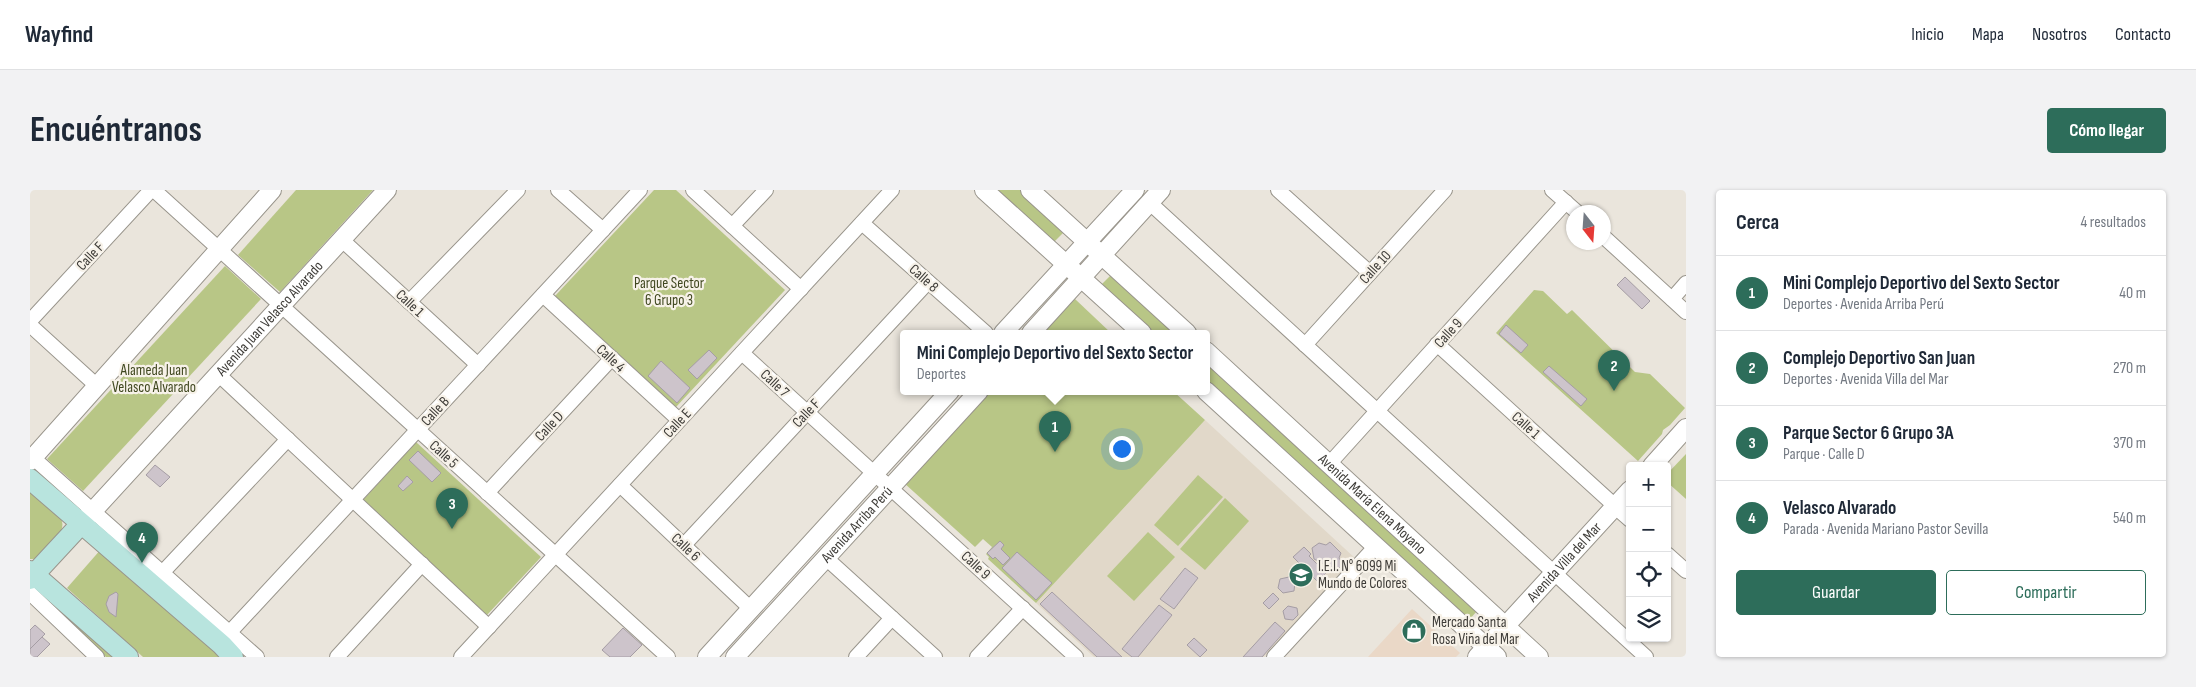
<!DOCTYPE html>
<html lang="es">
<meta charset="utf-8">
<style>
body{margin:0;font-family:"Sofia Sans Condensed",sans-serif;background:#f2f2f3;color:#1f2937}
.controls{position:absolute;right:15px;bottom:15px;display:grid;overflow:hidden;border-radius:5px;box-shadow:0 1px 4px #0004}
.controls button{width:45px;height:45px;display:grid;place-items:center;padding:0;border:0;border-bottom:1px solid #e0e1e3;background:#fff;color:#1f2937;font:25px sans-serif}
.compass{position:absolute;left:1536px;top:15px;width:45px;height:45px;border-radius:50%;background:#fff;box-shadow:0 1px 4px #0004;rotate:163deg}
.you{position:absolute;left:1091px;top:258px;width:18px;height:18px;margin:-12px;border:4px solid #fff;border-radius:50%;background:#1a73e8;box-shadow:0 0 0 8px #1a73e833}
.badge{display:grid;place-items:center;width:32px;height:32px;border-radius:50%;background:#2d6d5a;color:#fff;font-size:16px;font-weight:700}
.pin{position:absolute;translate:-50% -41px;filter:drop-shadow(0 1px 2px #0008)}
.pin::after{content:'';position:absolute;top:26px;width:18px;height:15px;background:inherit;clip-path:polygon(0 0,100% 0,50% 100%)}
.popup{position:absolute;left:870px;top:140px;width:310px;height:65px;box-sizing:border-box;display:grid;place-content:center;border-radius:5px;background:#fff;filter:drop-shadow(0 1px 4px #0005);font-size:16px;white-space:nowrap;color:#747a83}
.popup b{font-size:19px;color:#1f2937}
.popup::after{content:'';position:absolute;left:50%;top:100%;margin-left:-10px;border:10px solid transparent;border-top-color:#fff}
.list{margin:0;padding:0;list-style:none}
h2{display:flex;justify-content:space-between;align-items:center;height:65px;margin:0;padding:0 20px;font-size:21px}
h2 small{font-size:16px;font-weight:400;color:#747a83}
.list li{display:grid;grid-template-columns:32px 1fr auto;gap:15px;align-items:center;box-sizing:border-box;height:75px;padding:0 20px;border-top:1px solid #e0e1e3}
.list b{display:block;font-size:19px;white-space:nowrap}
.list p{margin:0;font-size:16px;white-space:nowrap;color:#747a83}
.list em{font-size:16px;font-style:normal;color:#747a83}
.actions{display:flex;gap:10px;padding:15px 20px}
.actions a{flex:1;padding:11px 0;border:1px solid #2d6d5a;border-radius:5px;text-align:center;font-size:18px;color:#2d6d5a}
.actions .main{background:#2d6d5a;color:#fff}
.icon{flex:none;width:28px;height:28px;fill:none;stroke:currentColor;stroke-width:2;stroke-linecap:round;stroke-linejoin:round}
.map{position:relative;flex:none;width:1656px;height:467px;overflow:hidden;border-radius:5px}
header{display:flex;align-items:center;gap:30px;box-sizing:border-box;height:70px;padding:0 25px;background:#fff;border-bottom:1px solid #e0e1e3}
header strong{font-size:24px}
nav{display:flex;gap:28px;margin-inline-start:auto;font-size:18px}
.intro{display:flex;align-items:center;justify-content:space-between;box-sizing:border-box;height:120px;padding:0 30px}
h1{margin:0;font-size:35px}
.button{padding:12px 22px;border-radius:5px;background:#2d6d5a;color:#fff;font-size:18px;font-weight:700}
main{display:flex;gap:30px;padding:0 30px}
aside{flex:1;background:#fff;border-radius:5px;box-shadow:0 1px 4px #0004}
.map>svg:first-child{display:block}
.commercial{fill:#ead8c7}
.built{fill:#e1d8c9}
.green{fill:#b8c686}
.building{fill:#cdc4cb;stroke:#a59da4}
.lines{fill:none;stroke-linecap:round;stroke-linejoin:round}
.minor-casing{stroke:#99958c;stroke-width:16}
.tertiary-casing{stroke:#99958c;stroke-width:20}
.secondary-casing{stroke:#99958c;stroke-width:22}
.minor{stroke:#fff;stroke-width:14}
.tertiary{stroke:#fff;stroke-width:18}
.secondary{stroke:#b8e4de;stroke-width:20}
.labels{text-anchor:middle;stroke-width:4.5;stroke-linejoin:round;paint-order:stroke}
.street-label{font-size:15px;fill:#3e3c38;stroke:#f7f2e9}
.park-label{font-size:15px;fill:#3f471f;stroke:#f7f2e9}
.poi-label{font-size:15px;fill:#3e3c38;stroke:#f7f2e9;text-anchor:start}
</style>
<header>
<strong>Wayfind</strong>
<nav><a>Inicio</a><a>Mapa</a><a>Nosotros</a><a>Contacto</a></nav>
</header>
<div class="intro"><h1>Encuéntranos</h1><a class="button">Cómo llegar</a></div>
<main>
<div class="map">
<svg width="1656" height="467" viewBox="0 0 1656 467">
<rect width="100%" height="100%" fill="#eae5dc"/>
<!-- commercial -->
<path class="commercial" d="M1382,419l48,44 -4,4h-88z"/>
<!-- built -->
<path class="built" d="M1175,230l151,139 -92,98h-170l-58,-54z"/>
<!-- green -->
<g class="green">
<path d="M266,0h77l-93,102 -42,-37z"/>
<path d="M624,0h22l109,100 -109,117 -121,-111z"/>
<path d="M964,0h26l45,41 -13,13z"/>
<path d="M195,76l36,33 -178,192 -36,-32z"/>
<path d="M1082,84l64,59h-24l-52,-47z"/>
<path d="M1504,100l9,1 24,23 5,-4 63,62 15,2 35,34 -15,17 -7,5 -1,4 -24,27 -142,-128z"/>
<path d="M1045,109l36,34h-68z"/>
<path d="M1176,171l272,249 -10,11 -262,-239z"/>
<path d="M959,201h184l32,29 -169,183 -48,-44 1,-2 -3,-3 6,-7 -9,-8 -8,8 -71,-64z"/>
<path d="M386,252l125,115 -54,58 -125,-114z"/>
<path d="M1656,264v45l-19,-17v-8z"/>
<path d="M1168,285l25,22 -45,49 -24,-21z"/>
<path d="M0,300c11,9 39,24 31,41 -3,6 -9,11 -13,16 -5,7 -8,13 -18,12z"/>
<path d="M1195,308l24,23 -44,49 -25,-21z"/>
<path d="M1118,342l27,25 -41,44 -27,-25z"/>
<path d="M72,358l123,109h-82l-76,-69z"/>
<path d="M28,409l63,58h-15l-56,-50z"/>
</g>
<!-- building -->
<g class="building">
<path d="M1595,87l25,24 -8,8 -25,-24z"/>
<path d="M1476,135l22,20 -7,8 -22,-19z"/>
<path d="M679,160l8,8 -20,21 -9,-9z"/>
<path d="M631,171l29,27 -13,15 -29,-27z"/>
<path d="M1519,176l38,33 -6,7 -38,-34z"/>
<path d="M388,261l23,22 -9,9 -23,-22z"/>
<path d="M125,275l15,12 -10,10 -14,-12z"/>
<path d="M377,286l6,6 -10,9 -5,-5z"/>
<path d="M970,351l4,4 -3,4 9,9 -7,7 -8,-8 -2,2 -6,-6z"/>
<path d="M1300,352l11,11 -2,5 4,6 -8,8 -8,-2 -3,-6 -10,-5 -2,-11 7,-5 7,2z"/>
<path d="M1274,357l7,7 -2,2 17,17 -2,2 6,6 -4,3 -2,-1 -3,2 -28,-28z"/>
<path d="M987,362l35,31 -16,17 -34,-32z"/>
<path d="M1270,376l6,5 -2,9 -9,2 -1,9 -11,2 -5,-5 2,-9 9,-2 3,-10z"/>
<path d="M1155,378l13,10 -24,31 -14,-10z"/>
<path d="M86,402l2,2 -2,23 -7,-5 -3,-8 3,-8z"/>
<path d="M1022,402l70,65h-25l-57,-53z"/>
<path d="M1243,403l6,6 -10,10 -6,-6z"/>
<path d="M1129,415l13,10 -34,42h-6l-10,-8z"/>
<path d="M1258,416l9,2 1,7 -5,5 -8,-1 -2,-8z"/>
<path d="M1245,432l10,9 -23,26h-19z"/>
<path d="M5,435l10,9 -15,15v-19z"/>
<path d="M593,438l19,17 -12,12h-20l-8,-7z"/>
<path d="M12,447l8,7 -13,13h-7v-8z"/>
<path d="M1164,448l13,12 -7,7 -13,-12z"/>
</g>
<g class="lines">
<defs>
<g id="minor">
<path d="M124,0l514,467"/>
<path d="M528,0l45,40"/>
<path d="M663,0l108,99"/>
<path d="M1248,0l92,83"/>
<path d="M1522,0l25,22"/>
<path d="M1120,13l496,454"/>
<path d="M832,33l124,110"/>
<path d="M702,36l34,-36"/>
<path d="M1574,47l82,75"/>
<path d="M312,50l136,125"/>
<path d="M513,105l136,125"/>
<path d="M1642,109l14,-16"/>
<path d="M379,112l109,-112"/>
<path d="M0,131l121,-131"/>
<path d="M0,135l67,61"/>
<path d="M1407,154l178,162"/>
<path d="M1275,155l140,-155"/>
<path d="M712,163l334,304"/>
<path d="M188,184l271,253"/>
<path d="M0,265l227,202"/>
<path d="M1300,273l236,-261"/>
<path d="M590,295l131,124"/>
<path d="M457,303l125,-135"/>
<path d="M1592,323l8,7"/>
<path d="M654,355l244,-263"/>
<path d="M1637,364l19,17"/>
<path d="M796,368l109,99"/>
<path d="M132,383l126,-134"/>
<path d="M0,403l67,64"/>
<path d="M200,442l410,-442"/>
<path d="M307,467l85,-93"/>
<path d="M431,467l431,-467"/>
<path d="M826,467l36,-39"/>
<path d="M947,467l46,-49"/>
<path d="M1244,467l102,-111"/>
</g>
<g id="tertiary">
<path d="M954,0l158,143"/>
<path d="M1000,0l157,143"/>
<path d="M973,143l132,-143"/>
<path d="M1001,143l130,-143"/>
<path id="s1" d="M1176,161l333,306"/>
<path d="M1176,201l291,266"/>
<path d="M0,271l242,-271"/>
<path d="M1622,276l34,-38"/>
<path id="s2" d="M51,334l306,-334"/>
<path d="M677,467l243,-266"/>
<path id="s3" d="M705,467l244,-266"/>
<path id="s4" d="M1447,467l153,-167"/>
</g>
<g id="secondary">
<path d="M0,289l192,166 11,12"/>
<path d="M0,381l98,86"/>
<path d="M0,389l51,-55"/>
</g>
</defs>
<!-- minor casing -->
<use href="#minor" class="minor-casing"/>
<!-- tertiary casing -->
<use href="#tertiary" class="tertiary-casing"/>
<!-- secondary casing -->
<use href="#secondary" class="secondary-casing"/>
<!-- minor -->
<use href="#minor" class="minor"/>
<!-- tertiary -->
<use href="#tertiary" class="tertiary"/>
<!-- secondary -->
<use href="#secondary" class="secondary"/>
</g>
<!-- icons -->
<defs>
<symbol id="school-disc" viewBox="-11 -11 22 22"><circle r="9.5" fill="#2d6d5a" stroke="#f7f2e9"/><path d="M0-5L7-2L0 1L-7-2ZM-4 1L0 2.5L4 1V4Q0 6-4 4Z" fill="#fff"/></symbol>
<symbol id="shop-disc" viewBox="-11 -11 22 22"><circle r="9.5" fill="#2d6d5a" stroke="#f7f2e9"/><path d="M-5-2.5h2.3a2.7 3.5 0 0 1 5.4 0H5L5.5 6h-11ZM-1.5-2.5h3a1.5 2.3 0 0 0-3 0Z" fill="#fff"/></symbol>
</defs>
<g fill-rule="evenodd">
<use href="#school-disc" x="1257" y="371" width="28" height="28"/>
<use href="#shop-disc" x="1370" y="427" width="28" height="28"/>
</g>
<g class="labels">
<!-- street labels -->
<g class="street-label">
<text transform="translate(60 66) rotate(-47)" y="5">Calle F</text>
<text transform="translate(1345 77) rotate(-48)" y="5">Calle 10</text>
<text transform="translate(894 88) rotate(42)" y="5">Calle 8</text>
<text transform="translate(380 113) rotate(43)" y="5">Calle 1</text>
<text dy="5" stroke="none"><textPath href="#s2" startOffset="279">Avenida Juan Velasco Alvarado</textPath></text>
<text transform="translate(1418 143) rotate(-48)" y="5">Calle 9</text>
<text transform="translate(581 168) rotate(43)" y="5">Calle 4</text>
<text transform="translate(745 193) rotate(43)" y="5">Calle 7</text>
<text transform="translate(405 221) rotate(-47)" y="5">Calle B</text>
<text transform="translate(776 223) rotate(-47)" y="5">Calle F</text>
<text transform="translate(647 233) rotate(-47)" y="5">Calle E</text>
<text transform="translate(1496 235) rotate(42)" y="5">Calle 1</text>
<text transform="translate(519 236) rotate(-47)" y="5">Calle D</text>
<text transform="translate(414 264) rotate(42)" y="5">Calle 5</text>
<text dy="5" stroke="none"><textPath href="#s1" startOffset="226">Avenida María Elena Moyano</textPath></text>
<text dy="5" stroke="none"><textPath href="#s3" startOffset="180">Avenida Arriba Perú</textPath></text>
<text transform="translate(656 357) rotate(43)" y="5">Calle 6</text>
<text dy="5" stroke="none"><textPath href="#s4" startOffset="129">Avenida Villa del Mar</textPath></text>
<text transform="translate(946 375) rotate(43)" y="5">Calle 9</text>
</g>
<!-- park labels -->
<g class="park-label">
<text x="639" y="98">Parque Sector<tspan x="639" dy="17">6 Grupo 3</tspan></text>
<text x="124" y="185">Alameda Juan<tspan x="124" dy="17">Velasco Alvarado</tspan></text>
</g>
<!-- poi labels -->
<g class="poi-label">
<text x="1288" y="381">I.E.I. N° 6099 Mi<tspan x="1288" dy="17">Mundo de Colores</tspan></text>
<text x="1402" y="437">Mercado Santa<tspan x="1402" dy="17">Rosa Viña del Mar</tspan></text>
</g>
</g>
</svg>
<div class="controls">
<button>+</button>
<button>−</button>
<button><svg class="icon" aria-label="locate" viewBox="0 0 24 24"><circle cx="12" cy="12" r="6"/><path d="M12 2v4M12 18v4M2 12h4M18 12h4"/></svg></button>
<button><svg class="icon" aria-label="layers" viewBox="0 0 24 24"><path d="M12 4l9 5-9 5-9-5zM3 14l9 5 9-5"/></svg></button>
</div>
<svg class="compass" viewBox="-18 -18 36 36"><path d="M0-13l5 13h-10z" fill="#e53935"/><path d="M0 13l5-13h-10z" fill="#747a83"/></svg>
<div class="you"></div>
<div class="pin badge" style="left:1025px;top:262px">1</div>
<div class="popup"><b>Mini Complejo Deportivo del Sexto Sector</b>Deportes</div>
<div class="pin badge" style="left:1584px;top:201px">2</div>
<div class="pin badge" style="left:422px;top:339px">3</div>
<div class="pin badge" style="left:112px;top:373px">4</div>
</div>
<aside>
<h2>Cerca<small>4 resultados</small></h2>
<ul class="list">
<li><span class="badge">1</span><div><b>Mini Complejo Deportivo del Sexto Sector</b><p>Deportes · Avenida Arriba Perú</p></div><em>40 m</em></li>
<li><span class="badge">2</span><div><b>Complejo Deportivo San Juan</b><p>Deportes · Avenida Villa del Mar</p></div><em>270 m</em></li>
<li><span class="badge">3</span><div><b>Parque Sector 6 Grupo 3A</b><p>Parque · Calle D</p></div><em>370 m</em></li>
<li><span class="badge">4</span><div><b>Velasco Alvarado</b><p>Parada · Avenida Mariano Pastor Sevilla</p></div><em>540 m</em></li>
</ul>
<div class="actions"><a class="main">Guardar</a><a>Compartir</a></div>
</aside>
</main>
